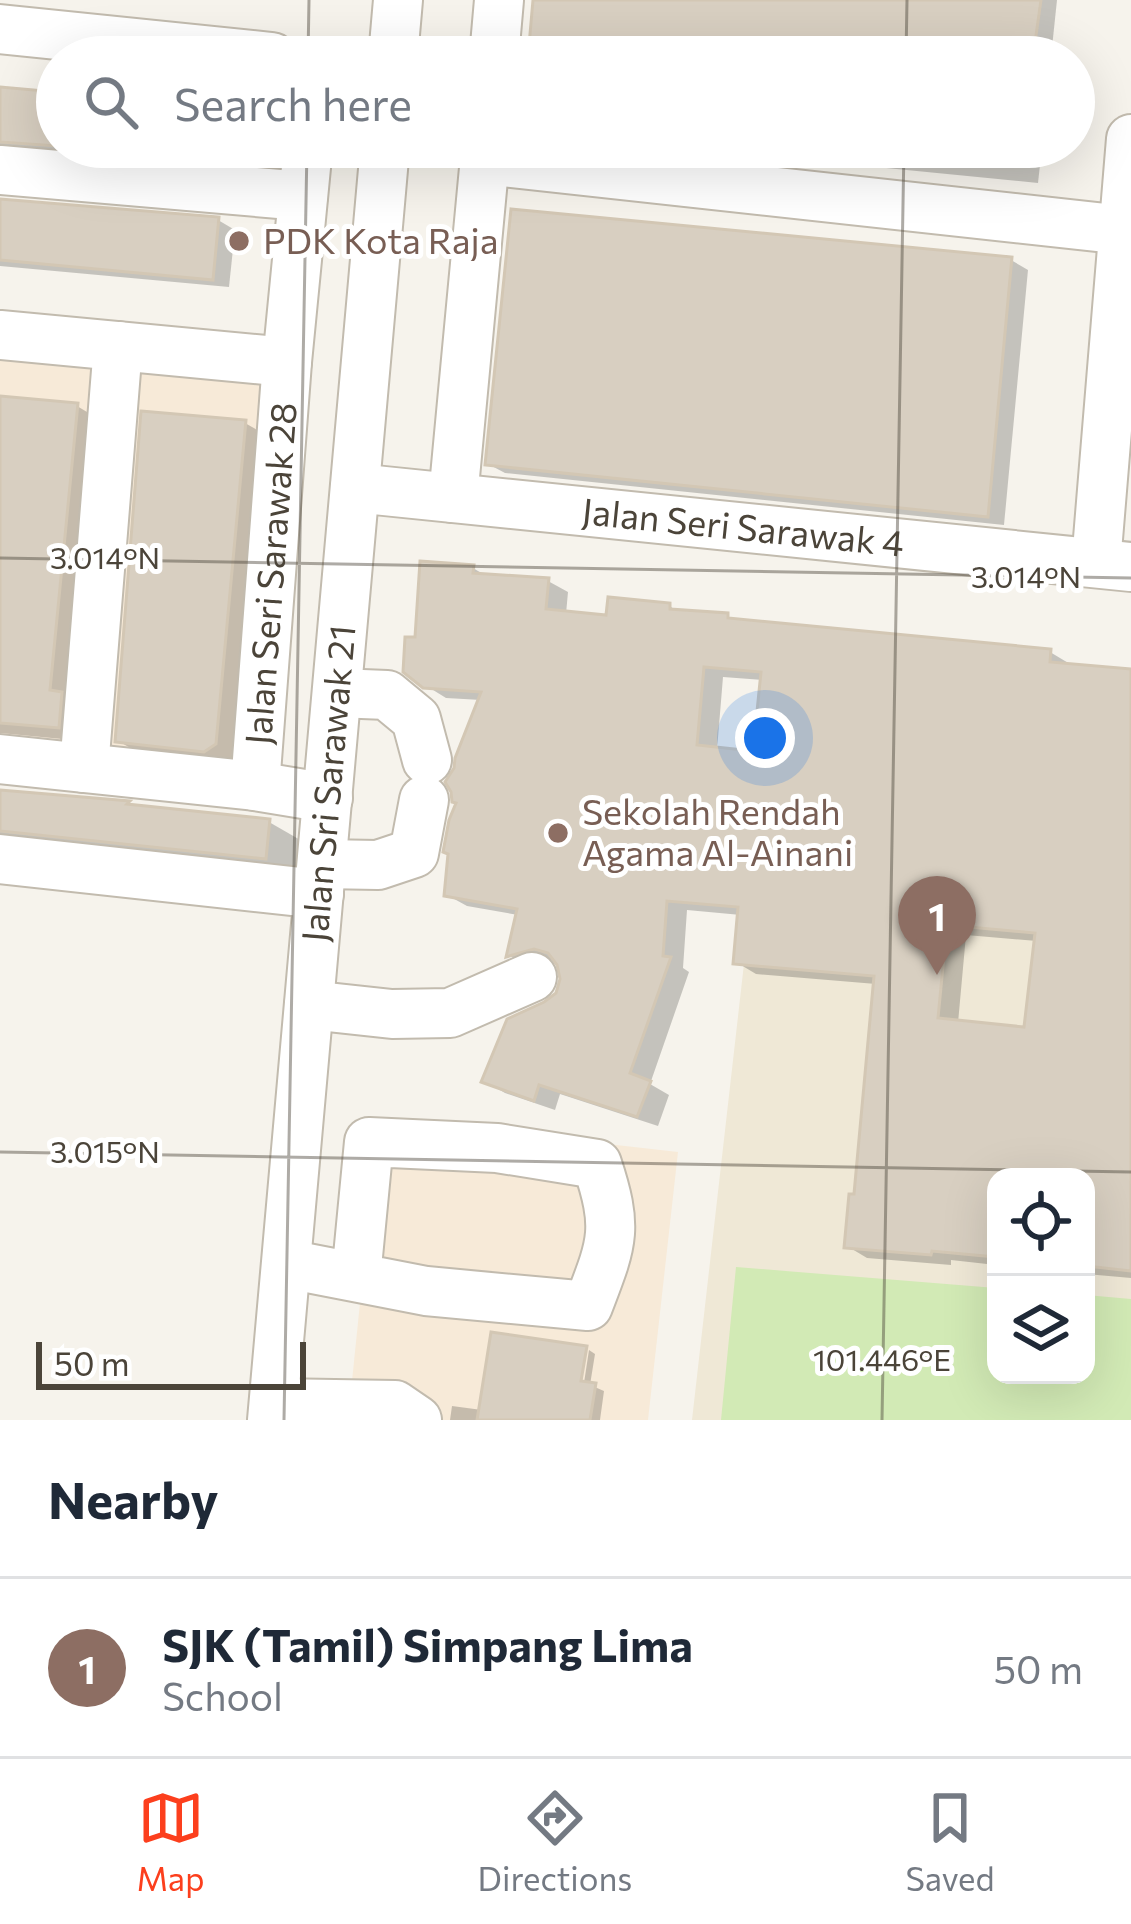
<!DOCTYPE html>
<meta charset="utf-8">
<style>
body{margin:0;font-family:Commissioner,sans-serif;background:#f6f6f7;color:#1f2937}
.controls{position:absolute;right:36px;bottom:36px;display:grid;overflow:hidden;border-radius:24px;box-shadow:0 12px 48px #0002}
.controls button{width:108px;height:108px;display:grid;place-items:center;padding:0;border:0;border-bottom:3px solid #e0e1e3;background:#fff;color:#1f2937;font:60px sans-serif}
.scale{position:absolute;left:36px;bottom:30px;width:270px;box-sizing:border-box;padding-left:12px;border:6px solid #4b4439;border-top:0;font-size:33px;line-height:42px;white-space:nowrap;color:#4b4439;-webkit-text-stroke:9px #fff;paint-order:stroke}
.you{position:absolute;left:765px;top:738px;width:42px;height:42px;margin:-30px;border:9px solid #fff;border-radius:50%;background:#1a73e8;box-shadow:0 0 0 18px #1a73e833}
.badge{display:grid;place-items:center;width:78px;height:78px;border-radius:50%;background:#fc3f1d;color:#fff;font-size:39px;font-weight:700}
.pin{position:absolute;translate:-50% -99px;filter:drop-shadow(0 3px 6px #0008)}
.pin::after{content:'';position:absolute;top:63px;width:42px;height:36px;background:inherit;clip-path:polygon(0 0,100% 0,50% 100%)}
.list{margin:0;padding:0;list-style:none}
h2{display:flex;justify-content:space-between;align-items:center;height:156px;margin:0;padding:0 48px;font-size:51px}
h2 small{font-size:39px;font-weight:400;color:#747a83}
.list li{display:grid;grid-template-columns:78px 1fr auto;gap:36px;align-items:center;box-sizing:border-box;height:180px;padding:0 48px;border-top:3px solid #e0e1e3}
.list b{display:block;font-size:45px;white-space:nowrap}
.list p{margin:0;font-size:39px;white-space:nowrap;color:#747a83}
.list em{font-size:39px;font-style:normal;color:#747a83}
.icon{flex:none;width:66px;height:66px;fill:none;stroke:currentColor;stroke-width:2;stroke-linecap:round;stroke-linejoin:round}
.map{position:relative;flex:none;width:1131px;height:1420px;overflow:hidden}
.search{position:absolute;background:#fff;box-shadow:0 12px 48px #0002;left:36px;right:36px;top:36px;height:132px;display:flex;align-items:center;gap:30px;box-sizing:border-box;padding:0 42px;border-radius:66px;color:#747a83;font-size:45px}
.sheet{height:336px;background:#fff}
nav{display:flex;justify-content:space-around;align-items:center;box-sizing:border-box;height:168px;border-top:3px solid #e0e1e3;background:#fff;font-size:33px;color:#747a83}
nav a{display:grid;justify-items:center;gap:6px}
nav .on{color:#fc3f1d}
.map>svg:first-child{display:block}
.commercial{fill:#f7ead8}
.education{fill:#efe8d6;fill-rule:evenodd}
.green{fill:#d2eab5}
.shadow{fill:#0003;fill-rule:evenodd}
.building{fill:#d8cfc1;stroke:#d3c7b4;stroke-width:3;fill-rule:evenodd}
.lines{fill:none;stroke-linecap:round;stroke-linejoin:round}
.minor-casing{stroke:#c2bbae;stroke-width:52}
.minor{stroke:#fff;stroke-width:48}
.ticks{fill:none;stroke:#4b4439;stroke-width:3;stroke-opacity:0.45}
.education-dot{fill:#8d6e63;stroke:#fff;stroke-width:4.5}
.labels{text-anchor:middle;stroke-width:10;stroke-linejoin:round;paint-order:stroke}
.education-label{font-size:36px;fill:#785e54;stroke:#fff;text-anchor:start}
.street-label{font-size:36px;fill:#4b4439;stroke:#fff}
.ticks-label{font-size:30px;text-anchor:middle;fill:#4b4439;stroke:#fff;stroke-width:10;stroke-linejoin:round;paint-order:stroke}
</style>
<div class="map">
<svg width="1131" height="1420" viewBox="0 0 1131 1420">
<rect width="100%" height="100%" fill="#f6f3ec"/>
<!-- commercial -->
<g class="commercial">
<path d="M0,349l276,28 -30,395 -246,-27z"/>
<path d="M379,1118l299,34 -30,268h-300z"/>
</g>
<!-- education -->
<path class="education" d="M771,727l360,45v648h-439zM996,1177h90v198h-90z"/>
<!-- green -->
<path class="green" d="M736,1267l260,21v87h90v-80l45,4v121h-410z"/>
<!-- shadow -->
<g class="shadow">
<path d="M535,0h522l-6,57h-521z"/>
<path d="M0,89l57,5v53h208l-2,23 -263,-13z"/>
<path d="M675,147h367l-4,36z"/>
<path d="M0,202l218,18 17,10 -6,57 -229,-21z"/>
<path d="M1011,260l17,10 -24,255 -499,-52 -17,-9z"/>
<path d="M0,399l77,7 25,15 -19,320 -83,-8z"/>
<path d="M245,423l26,15 -30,320 -10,7 -88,-10 -25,-14z"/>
<path d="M473,568l15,9 60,4 20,11 -2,22 43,4 60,-12 13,7 45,3 9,5 314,31 20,12v3l61,5v606l-45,-4v-97h-90v88l-45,-5v5l-84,-7 -20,-12 10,-48 19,-214 -120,-10 -20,-12 5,-47 -54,-5 -4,58 6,4 -39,112 19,11 -11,31 -98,-32 -5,16 -50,-17 -20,-12 73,-86 5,-16 -7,-21 -27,9 -19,-11 8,-41 -51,-9 -20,-11 12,-92 -2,-34 24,-69 -35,-2 -21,-13 -7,-45zM723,677l40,3 -7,74 -39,-4zM966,935l71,6 -10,89 -69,-7z"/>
<path d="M0,793l269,29 33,19 -4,35 -298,-24z"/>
<path d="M589,1350l6,4 -5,31 14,6 -4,29h-150l2,-14 30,4 100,-14z"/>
</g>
<!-- building -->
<g class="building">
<path d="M533,0h508l-8,57h-505z"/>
<path d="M0,87l57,5v54l-57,-4z"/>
<path d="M65,147h183l-1,16z"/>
<path d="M0,199l219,18 -6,63 -213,-20z"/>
<path d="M511,209l501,48 -24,260 -503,-52z"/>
<path d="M0,396l78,7 -28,287 12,2 -3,36 -59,-5z"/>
<path d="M141,411l105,9 -30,324 -12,8 -89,-10z"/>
<path d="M420,561l54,4 -1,8 76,5 -3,31 60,6 2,-18 62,6v6l58,4v5l323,31 -1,13 81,7v602l-45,-5v-89h-90v80l-64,-6 -1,4 -87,-7 5,-54h5l20,-218 -141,-12 5,-57 -71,-6 -4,55 8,1 -41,116 21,8 -14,36 -98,-32 -5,16 -53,-19 26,-63 37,-17 12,-9 4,-14 -3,-14 -9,-12 -14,-4 -28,8 11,-48 -73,-13 4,-42 -5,-2 6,-32 7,-17 -4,-1 -1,-10 -6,-10 9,-14 1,-10 26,-66 -58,-4 -20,-16 2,-35h10zM704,667l57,5 -8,79 -56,-6zM947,925l88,8 -11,94 -86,-9z"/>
<path d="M0,790l130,11 -3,3 143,15 -4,40 -266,-28z"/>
<path d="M491,1332l96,14 -6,35 15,2 -6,37h-113z"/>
</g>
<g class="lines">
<defs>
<g id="minor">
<path d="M0,29l272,28"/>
<path d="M393,57l5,-57"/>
<path d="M494,57l5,-57"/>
<path d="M485,160l639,70"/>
<path d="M0,170l303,26"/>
<path d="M0,335l287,27"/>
<path id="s1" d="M355,488l776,79"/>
<path d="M453,498l33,-351"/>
<path d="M1096,563l35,-424"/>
<path d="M337,693l50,2 29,24 11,41"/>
<path d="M0,759l255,27 73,12"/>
<path d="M84,768l34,-422"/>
<path id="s2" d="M255,786l32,-424 21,-215"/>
<path d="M0,859l319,35"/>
<path d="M322,864l56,1 36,-12 10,-53"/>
<path d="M309,1005l83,9 58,-1 82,-36"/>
<path d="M287,1264l139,27 162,15c24,-63 31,-76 9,-142l-100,-16 -128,-6 -13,135"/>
<path d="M274,1403l121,2 22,15"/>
<path id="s3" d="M272,1420l113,-1273"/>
</g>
</defs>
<!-- minor casing -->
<use href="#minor" class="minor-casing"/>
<!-- minor -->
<use href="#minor" class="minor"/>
</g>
<!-- ticks -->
<path class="ticks" d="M308,57l1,-57M906,57l1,-57M0,558l1131,20M0,1152l1131,20M284,1420l23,-1273M882,1420l22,-1273"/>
<!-- markers -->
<g class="education-dot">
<circle cx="239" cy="241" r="12"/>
<circle cx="558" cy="833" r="12"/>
</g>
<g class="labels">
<!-- education labels -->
<g class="education-label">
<text x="263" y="254">PDK Kota Raja</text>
<text x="582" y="825">Sekolah Rendah<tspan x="582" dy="41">Agama Al-Ainani</tspan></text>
</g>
<!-- street labels -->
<g class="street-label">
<text dy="13" stroke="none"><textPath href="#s1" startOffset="390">Jalan Seri Sarawak 4</textPath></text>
<text dy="13" stroke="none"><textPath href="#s2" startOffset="213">Jalan Seri Sarawak 28</textPath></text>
<text dy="13" stroke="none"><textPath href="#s3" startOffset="639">Jalan Sri Sarawak 21</textPath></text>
</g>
</g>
<g class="ticks-label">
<text x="105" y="569">3.014°N</text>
<text x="1026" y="588">3.014°N</text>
<text x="105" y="1163">3.015°N</text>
<text x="882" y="1371">101.446°E</text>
</g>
</svg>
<div class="controls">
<button><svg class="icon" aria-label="locate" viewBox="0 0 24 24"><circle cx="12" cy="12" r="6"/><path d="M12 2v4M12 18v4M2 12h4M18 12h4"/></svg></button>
<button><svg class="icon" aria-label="layers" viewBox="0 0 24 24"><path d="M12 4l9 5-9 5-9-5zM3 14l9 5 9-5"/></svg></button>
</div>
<div class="scale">50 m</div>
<div class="you"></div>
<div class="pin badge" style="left:937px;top:975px;background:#8d6e63">1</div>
<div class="search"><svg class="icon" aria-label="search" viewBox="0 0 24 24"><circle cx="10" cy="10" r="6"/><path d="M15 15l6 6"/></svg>Search here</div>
</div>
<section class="sheet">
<h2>Nearby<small></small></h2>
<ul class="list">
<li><span class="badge" style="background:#8d6e63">1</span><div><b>SJK (Tamil) Simpang Lima</b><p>School</p></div><em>50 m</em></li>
</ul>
</section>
<nav>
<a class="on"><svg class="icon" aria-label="map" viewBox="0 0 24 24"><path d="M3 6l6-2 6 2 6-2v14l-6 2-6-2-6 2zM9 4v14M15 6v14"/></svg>Map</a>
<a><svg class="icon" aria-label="directions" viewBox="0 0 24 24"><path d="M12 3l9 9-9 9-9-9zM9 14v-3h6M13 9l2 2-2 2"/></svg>Directions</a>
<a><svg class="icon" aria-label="saved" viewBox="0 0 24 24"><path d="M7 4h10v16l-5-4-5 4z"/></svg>Saved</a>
</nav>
